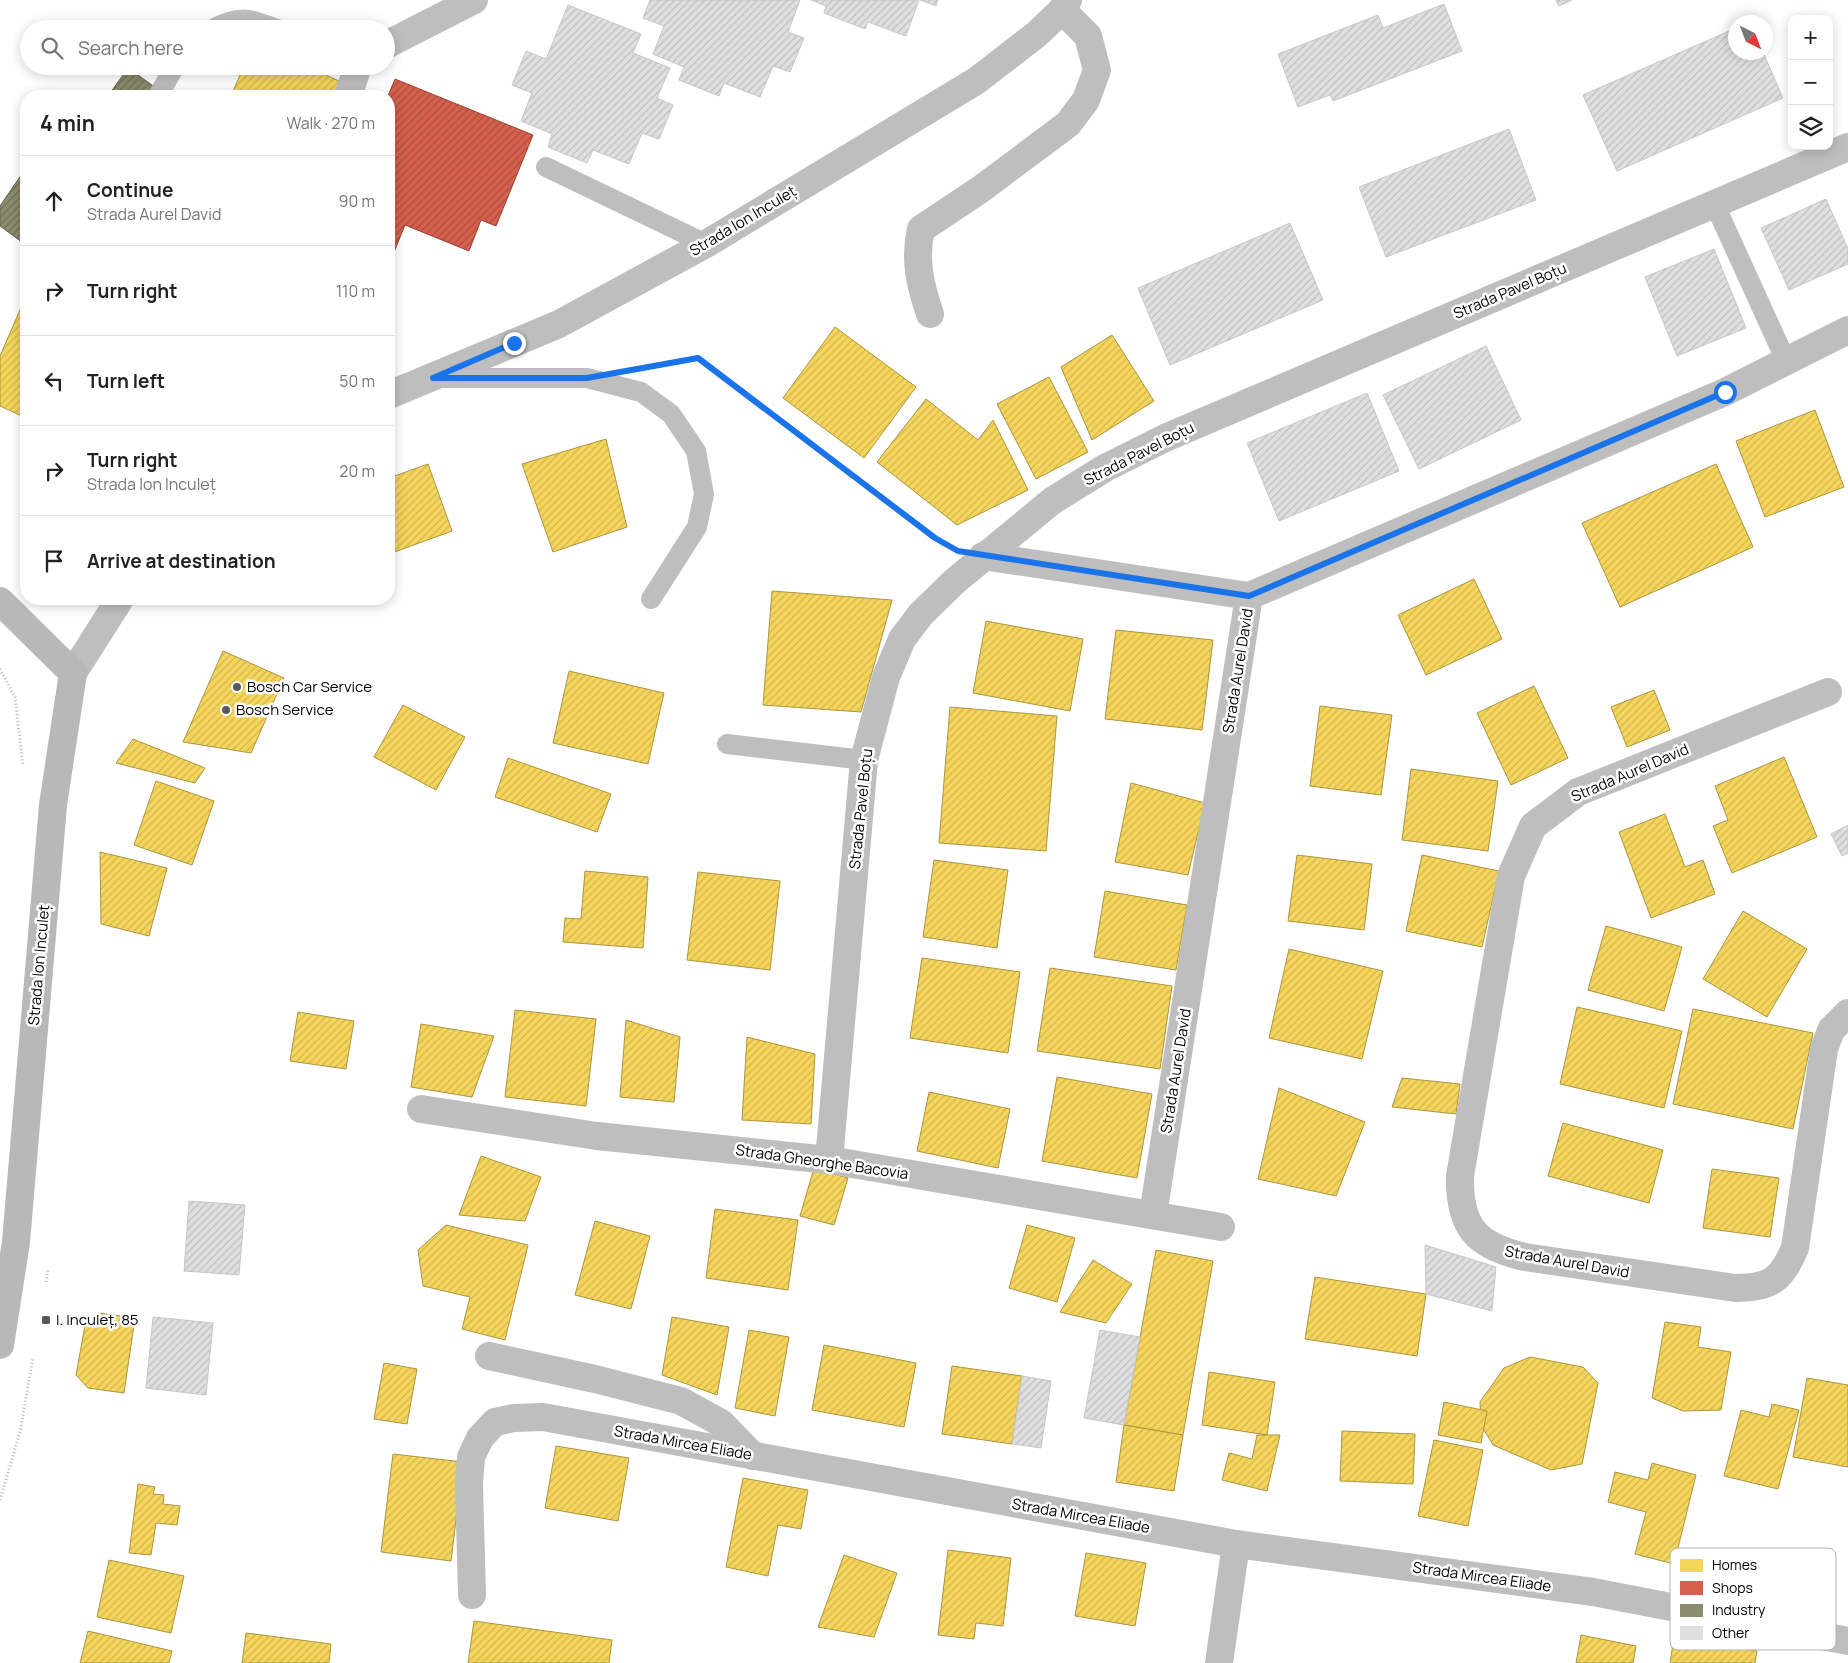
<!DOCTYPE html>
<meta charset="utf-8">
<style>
body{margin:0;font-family:Manrope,sans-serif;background:#f6f6f6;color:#222}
.controls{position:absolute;right:15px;top:15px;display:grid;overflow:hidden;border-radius:10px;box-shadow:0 2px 12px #0003}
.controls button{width:45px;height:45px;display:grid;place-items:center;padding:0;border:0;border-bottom:1px solid #e0e0e0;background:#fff;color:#222;font:25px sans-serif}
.compass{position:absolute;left:1728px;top:15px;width:45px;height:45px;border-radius:50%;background:#fff;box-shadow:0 2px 12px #0003;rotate:138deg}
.stop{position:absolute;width:15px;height:15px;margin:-11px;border:4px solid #1a73e8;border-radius:50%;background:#fff}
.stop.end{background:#1a73e8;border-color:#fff;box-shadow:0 1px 5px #0008}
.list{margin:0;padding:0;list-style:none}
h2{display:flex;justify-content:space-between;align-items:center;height:65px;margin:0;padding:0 20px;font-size:21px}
h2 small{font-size:16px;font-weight:400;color:#767676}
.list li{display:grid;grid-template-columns:32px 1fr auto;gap:15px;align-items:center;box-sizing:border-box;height:90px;padding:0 20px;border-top:1px solid #e0e0e0}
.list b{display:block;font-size:19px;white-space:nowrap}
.list p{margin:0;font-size:16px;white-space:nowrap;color:#767676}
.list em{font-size:16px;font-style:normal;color:#767676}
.icon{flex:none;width:28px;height:28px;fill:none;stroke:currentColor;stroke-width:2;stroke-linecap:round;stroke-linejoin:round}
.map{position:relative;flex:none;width:1848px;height:1663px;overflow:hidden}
.search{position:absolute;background:#fff;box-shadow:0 2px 12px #0003;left:20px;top:20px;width:375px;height:55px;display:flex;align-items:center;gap:12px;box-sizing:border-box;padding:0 18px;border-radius:28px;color:#767676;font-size:19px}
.panel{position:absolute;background:#fff;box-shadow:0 2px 12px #0003;left:20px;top:90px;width:375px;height:515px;border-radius:20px}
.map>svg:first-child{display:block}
.homes{fill:url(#homes-hatch);stroke:#ac9540}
.shops{fill:url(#shops-hatch);stroke:#964336}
.industry{fill:url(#industry-hatch);stroke:#62624d}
.building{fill:url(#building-hatch);stroke:#c7c7c7}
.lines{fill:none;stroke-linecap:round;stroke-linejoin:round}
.path{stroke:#b9b9b9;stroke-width:3;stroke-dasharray:1 2.5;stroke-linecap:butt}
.lane{stroke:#bebebe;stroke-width:20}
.street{stroke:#bebebe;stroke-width:28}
.secondary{stroke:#b8b8b8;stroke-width:28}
.route{stroke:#1a73e8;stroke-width:6}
.poi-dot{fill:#595959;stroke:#fff;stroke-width:2}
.labels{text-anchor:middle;stroke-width:5;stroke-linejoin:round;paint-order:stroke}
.street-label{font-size:15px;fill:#000;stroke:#fff}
.poi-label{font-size:15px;fill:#000;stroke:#fff;text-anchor:start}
.key{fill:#fff;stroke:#b2b2b2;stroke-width:1}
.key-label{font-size:14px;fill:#000}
</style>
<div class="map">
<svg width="1848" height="1663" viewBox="0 0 1848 1663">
<defs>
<pattern id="homes-hatch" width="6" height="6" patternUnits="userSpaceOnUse" patternTransform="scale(1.25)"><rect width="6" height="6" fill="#f6d55c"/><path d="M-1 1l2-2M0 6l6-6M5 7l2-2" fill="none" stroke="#d1b54e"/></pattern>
<pattern id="shops-hatch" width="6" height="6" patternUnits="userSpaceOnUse" patternTransform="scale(1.25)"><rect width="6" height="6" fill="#d6604d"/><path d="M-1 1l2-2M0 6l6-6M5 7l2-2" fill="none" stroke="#ab4d3e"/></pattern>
<pattern id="industry-hatch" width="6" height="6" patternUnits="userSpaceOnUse" patternTransform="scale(1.25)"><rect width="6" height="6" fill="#8c8c6e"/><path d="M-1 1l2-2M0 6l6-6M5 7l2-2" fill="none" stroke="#707058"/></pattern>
<pattern id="building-hatch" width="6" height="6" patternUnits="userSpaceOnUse" patternTransform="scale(1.25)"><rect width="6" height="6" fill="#dfdfdf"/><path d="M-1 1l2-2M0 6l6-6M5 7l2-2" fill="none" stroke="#bebebe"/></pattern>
</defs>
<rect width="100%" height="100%" fill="#fff"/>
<!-- homes -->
<g class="homes">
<path d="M244,66h61l41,18 -5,12h-110z"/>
<path d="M26,296v122l-26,-12v-50z"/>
<path d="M835,327l81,60 -52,71 -81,-60z"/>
<path d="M1112,335l42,66 -62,39 -31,-73z"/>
<path d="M1049,377l39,75 -52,27 -39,-75z"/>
<path d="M926,399l52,41 15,-20 35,70 -71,35 -80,-63z"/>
<path d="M1815,410l29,77 -79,30 -29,-76z"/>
<path d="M606,439l21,88 -74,25 -31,-88z"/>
<path d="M428,464l24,67 -63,23v-76z"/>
<path d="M1716,464l37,83 -133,60 -38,-84z"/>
<path d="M1474,579l28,60 -76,36 -28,-60z"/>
<path d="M772,591l120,9 -31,112 -98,-7z"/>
<path d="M986,621l97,18 -13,72 -97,-18z"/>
<path d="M1116,630l97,10 -11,90 -97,-11z"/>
<path d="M223,651l61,27 -33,75 -68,-11z"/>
<path d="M569,671l95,22 -16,71 -95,-21z"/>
<path d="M1534,686l34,72 -57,27 -34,-72z"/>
<path d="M1654,690l16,40 -43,17 -16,-40z"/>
<path d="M403,705l62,32 -29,53 -62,-33z"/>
<path d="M1320,706l72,9 -11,80 -71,-9z"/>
<path d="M950,707l107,9 -11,135 -107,-8z"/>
<path d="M133,739l72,29 -10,15 -79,-20z"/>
<path d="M1784,757l33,80 -85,36 -19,-47 15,-6 -13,-34z"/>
<path d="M508,758l103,36 -14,38 -102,-35z"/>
<path d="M1411,769l87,12 -10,70 -86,-11z"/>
<path d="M156,781l58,20 -22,64 -58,-20z"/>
<path d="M1131,783l74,20 -17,72 -73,-13z"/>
<path d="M1665,814l20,53 18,-7 12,34 -64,24 -32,-86z"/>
<path d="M100,852l67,16 -18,68 -48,-12z"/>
<path d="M1297,855l75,9 -8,66 -76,-9z"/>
<path d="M1422,855l77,16 -17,76 -76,-16z"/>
<path d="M934,860l74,10 -11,78 -74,-11z"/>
<path d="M585,871l63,6 -5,71 -80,-6 2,-24 16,1z"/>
<path d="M698,872l82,9 -10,89 -83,-10z"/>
<path d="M1105,891l82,14 -11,65 -82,-13z"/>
<path d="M1743,911l64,38 -40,68 -64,-38z"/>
<path d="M1606,926l76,21 -18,64 -76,-21z"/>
<path d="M1289,949l94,22 -21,88 -93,-21z"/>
<path d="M922,958l98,14 -12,81 -98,-15z"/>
<path d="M1050,968l122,18 -12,83 -123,-18z"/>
<path d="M1577,1007l105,24 -18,77 -104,-24z"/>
<path d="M1693,1009l120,24 -20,96 -120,-25z"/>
<path d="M515,1010l81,9 -10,87 -81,-9z"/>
<path d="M298,1012l56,9 -8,48 -56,-8z"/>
<path d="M626,1020l54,17 -6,65 -54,-5z"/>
<path d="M421,1024l73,12 -22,61 -61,-10z"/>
<path d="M747,1037l68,17 -4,70 -69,-4z"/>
<path d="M1057,1077l95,17 -15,84 -95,-17z"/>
<path d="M1402,1078l58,6 -4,30 -64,-7z"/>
<path d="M1279,1088l86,34 -29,74 -78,-17z"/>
<path d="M929,1092l81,17 -12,59 -81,-17z"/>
<path d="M1563,1123l100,27 -14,53 -101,-27z"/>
<path d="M481,1156l60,21 -16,44 -66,-6z"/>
<path d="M814,1168l34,10 -14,47 -34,-9z"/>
<path d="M1712,1169l67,9 -9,59 -67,-9z"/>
<path d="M715,1209l83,11 -10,70 -82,-12z"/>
<path d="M595,1221l55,15 -19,73 -56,-14z"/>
<path d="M446,1225l82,20 -23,95 -43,-11 8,-32 -47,-11 -5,-36z"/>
<path d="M1027,1225l48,13 -18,64 -48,-14z"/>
<path d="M1156,1250l57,11 -30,174 -59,-10z"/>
<path d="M1093,1260l39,24 -26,39 -46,-11z"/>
<path d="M1315,1277l111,17 -9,62 -112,-17z"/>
<path d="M98,1313l37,5 -11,75 -36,-5 -12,-13 10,-55z"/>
<path d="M672,1317l57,10 -12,68 -55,-20z"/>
<path d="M1665,1322l36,5 -3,20 33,5 -10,58 -38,1 -31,-13z"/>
<path d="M749,1330l40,7 -14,79 -40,-8z"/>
<path d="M824,1345l92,18 -12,64 -92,-17z"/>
<path d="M1530,1357l53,10 15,16 -16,81 -31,6 -58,-25 -12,-20 -1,-23 24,-34z"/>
<path d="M384,1363l33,6 -10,55 -33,-5z"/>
<path d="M952,1366l70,10 -10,68 -70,-10z"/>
<path d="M1209,1372l66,10 -8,53 -65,-10z"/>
<path d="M1807,1378l41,7v82l-55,-10z"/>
<path d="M1444,1402l43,9 -6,32 -43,-8z"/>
<path d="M1772,1404l27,6 -21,79 -54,-13 17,-66 28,7z"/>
<path d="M1124,1425l59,10 -9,56 -58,-9z"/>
<path d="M1342,1431l73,3 -2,50 -73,-3z"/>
<path d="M1257,1435h23l-13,56 -45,-11 7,-27 23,6z"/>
<path d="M1434,1440l49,10 -15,76 -50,-10z"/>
<path d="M556,1446l73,12 -11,63 -73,-13z"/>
<path d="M393,1454l70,8 -12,99 -70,-9z"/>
<path d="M1652,1463l44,12 -22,89 -39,-10 11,-42 -38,-10 7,-30 33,8z"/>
<path d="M743,1478l65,12 -7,39 -23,-4 -10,51 -42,-9z"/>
<path d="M138,1484l17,3 -2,7 11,1 -1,9 17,2 -3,19 -21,-2 -5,32 -22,-2z"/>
<path d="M948,1550l63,8 -8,68 -27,-3 -2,16 -36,-4z"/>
<path d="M1086,1553l60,10 -11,63 -60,-10z"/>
<path d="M844,1555l53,18 -23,64 -56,-10z"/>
<path d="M109,1560l75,16 -13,57 -74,-16z"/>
<path d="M474,1621l138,19 -3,23h-141z"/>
<path d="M88,1631l84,20 -3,12h-89z"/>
<path d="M246,1633l85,11 -2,19h-87z"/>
<path d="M1581,1635l55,11 -3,17h-57z"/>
<path d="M1674,1637l83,14 -2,12h-85z"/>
</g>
<!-- shops -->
<path class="shops" d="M395,79l138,56 -37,91 -15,-6 -12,31 -64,-26 -13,32 -3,-2 -1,-159z"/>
<!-- industry -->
<g class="industry">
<path d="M128,68l31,22 -4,6h-47z"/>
<path d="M26,168v77l-26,-19v-20z"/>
</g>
<!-- building -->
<g class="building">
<path d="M650,0h150l-12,32 16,6 -14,34 -17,-6 -13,31 -36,-14 -5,13 -40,-16 5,-13 -31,-13 11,-28 -21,-8z"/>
<path d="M811,0h108l-13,36 -38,-14 -3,7 -41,-16 2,-7z"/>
<path d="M920,0h18l-2,6z"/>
<path d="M1556,0h16l-13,6z"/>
<path d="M1444,4l18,47 -129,50 -3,-6 -32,12 -20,-53 100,-39 5,13z"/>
<path d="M568,5l73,29 -8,19 37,15 -13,30 16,7 -14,34 -17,-6 -13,31 -36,-14 -6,13 -39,-16 4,-13 -31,-13 11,-28 -20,-8 14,-34 20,8z"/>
<path d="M1736,28v24h27l20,46 -166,73 -34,-76z"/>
<path d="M1509,129l27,71 -150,57 -27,-70z"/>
<path d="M1826,199l22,50v15l-59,26 -28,-62z"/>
<path d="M1290,223l33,77 -153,65 -32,-77z"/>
<path d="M1714,249l32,79 -69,28 -32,-79z"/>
<path d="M1486,346l35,74 -102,49 -36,-74z"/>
<path d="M1367,393l32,78 -120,50 -32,-78z"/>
<path d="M1848,825v28l-6,3 -11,-22z"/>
<path d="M189,1201l56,4 -6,70 -55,-4z"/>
<path d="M1425,1245l71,22 -4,44 -66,-17z"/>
<path d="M153,1317l60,6 -7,72 -60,-7z"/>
<path d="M1100,1330l40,7 -16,88 -40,-7z"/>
<path d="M1022,1376l29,5 -10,67 -29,-4z"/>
</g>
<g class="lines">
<!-- path -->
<g class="path">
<path d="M656,366l42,-8 249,187"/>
<path d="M0,669l15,28 8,69"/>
<path d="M46,1282l2,-13"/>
<path d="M0,1500l20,-68 13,-74"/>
</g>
<!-- lane -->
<g class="lane">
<path d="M213,29c27,-15 37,-10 64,0"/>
<path d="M158,96l17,-30"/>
<path d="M546,167l160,77"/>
<path d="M1715,205l71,156"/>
<path d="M439,378h148l54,14 30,22 25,37 8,43 -7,33 -46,72"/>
<path d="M727,744l137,16"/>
</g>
<!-- street -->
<g class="street">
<path d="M386,45l88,-45"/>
<path d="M348,96l10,-30"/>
<path d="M930,314c-10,-29 -16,-55 -9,-85l60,-40 87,-65 18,-24 11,-30 -9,-34 -26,-26"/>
<path d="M389,395l170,-71 147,-80 270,-163 61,-47 25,-24 6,-10"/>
<path d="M983,556l266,40"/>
<path d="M73,673l47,-74"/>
<path d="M1828,692l-250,100 -45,34 -22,50 -51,300c-1,51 16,70 65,81l210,31c36,0 46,-8 60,-40l29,-199 7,-19 17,-17"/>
<path d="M421,1109l176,27 232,24 392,67"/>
<path d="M829,1160l35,-400 22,-83 16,-38 19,-25 34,-33 97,-80 53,-33 60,-30 683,-291"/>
<path d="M1153,1215l96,-619 476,-204 123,-62"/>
<path d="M489,1356l106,23 86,22 40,22 32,33"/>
<path d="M472,1595l-3,-111 2,-27 9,-19 15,-16 19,-4 29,-1 693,127 357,48 255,49"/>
<path d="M1219,1663l17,-119"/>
</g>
<!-- secondary -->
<path class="secondary" d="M0,601l73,72 -20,132 -37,437 -16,103"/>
</g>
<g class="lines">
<!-- route -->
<path class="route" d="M514,343l-81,35h154l111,-20 237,180 23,13 291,45 476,-204"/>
</g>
<!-- markers -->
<g class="poi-dot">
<circle cx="237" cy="687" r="5"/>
<circle cx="226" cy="710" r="5"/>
<rect x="41" y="1315" width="10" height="10" rx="2.5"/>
</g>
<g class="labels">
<!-- street labels -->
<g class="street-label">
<text transform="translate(743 221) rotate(-31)" y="5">Strada Ion Inculeț</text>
<text transform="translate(1510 291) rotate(-23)" y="5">Strada Pavel Boțu</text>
<text transform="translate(1139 454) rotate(-27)" y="5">Strada Pavel Boțu</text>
<text transform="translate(1238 671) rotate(-81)" y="5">Strada Aurel David</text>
<text transform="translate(1630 773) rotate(-23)" y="5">Strada Aurel David</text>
<text transform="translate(861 809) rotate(-84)" y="5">Strada Pavel Boțu</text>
<text transform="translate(39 965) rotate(-85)" y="5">Strada Ion Inculeț</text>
<text transform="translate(1176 1071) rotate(-81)" y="5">Strada Aurel David</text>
<text transform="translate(822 1162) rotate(8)" y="5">Strada Gheorghe Bacovia</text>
<text transform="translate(1567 1262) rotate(10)" y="5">Strada Aurel David</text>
<text transform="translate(683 1443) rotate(10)" y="5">Strada Mircea Eliade</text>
<text transform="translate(1081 1516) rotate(10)" y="5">Strada Mircea Eliade</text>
<text transform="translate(1482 1577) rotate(8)" y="5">Strada Mircea Eliade</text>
</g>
<!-- poi labels -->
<g class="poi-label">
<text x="247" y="692">Bosch Car Service</text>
<text x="236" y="715">Bosch Service</text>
<text x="56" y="1325">I. Inculeț, 85</text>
</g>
</g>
<!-- legend -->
<rect x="1670" y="1548" width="166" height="102" rx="8" class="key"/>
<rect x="1680" y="1559" width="23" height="13" fill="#f6d55c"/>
<rect x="1680" y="1581" width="23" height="14" fill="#d6604d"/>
<rect x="1680" y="1604" width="23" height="13" fill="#8c8c6e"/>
<rect x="1680" y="1626" width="23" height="14" fill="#dfdfdf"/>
<g class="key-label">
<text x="1712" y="1570">Homes</text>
<text x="1712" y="1593">Shops</text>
<text x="1712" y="1615">Industry</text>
<text x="1712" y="1638">Other</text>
</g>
</svg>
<div class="controls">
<button>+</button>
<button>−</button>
<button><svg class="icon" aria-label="layers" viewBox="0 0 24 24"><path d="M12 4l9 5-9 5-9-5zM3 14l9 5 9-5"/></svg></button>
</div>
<svg class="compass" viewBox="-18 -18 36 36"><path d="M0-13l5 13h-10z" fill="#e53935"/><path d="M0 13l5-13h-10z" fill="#767676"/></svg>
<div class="stop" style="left:1725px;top:392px"></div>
<div class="stop end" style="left:514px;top:343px"></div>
<div class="search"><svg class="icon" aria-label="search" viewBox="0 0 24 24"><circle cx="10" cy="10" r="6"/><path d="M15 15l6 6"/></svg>Search here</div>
<section class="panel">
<h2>4 min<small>Walk · 270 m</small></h2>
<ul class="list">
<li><svg class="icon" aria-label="ahead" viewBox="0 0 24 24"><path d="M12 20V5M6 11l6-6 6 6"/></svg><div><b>Continue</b><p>Strada Aurel David</p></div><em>90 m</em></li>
<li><svg class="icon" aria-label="right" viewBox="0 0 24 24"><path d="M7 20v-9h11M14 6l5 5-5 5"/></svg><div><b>Turn right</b></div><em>110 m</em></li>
<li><svg class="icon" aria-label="left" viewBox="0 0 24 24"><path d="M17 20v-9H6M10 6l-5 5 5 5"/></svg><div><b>Turn left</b></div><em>50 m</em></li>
<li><svg class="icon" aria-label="right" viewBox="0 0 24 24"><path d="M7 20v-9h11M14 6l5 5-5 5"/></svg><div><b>Turn right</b><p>Strada Ion Inculeț</p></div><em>20 m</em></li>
<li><svg class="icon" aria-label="arrive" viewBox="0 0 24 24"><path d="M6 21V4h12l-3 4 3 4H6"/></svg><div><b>Arrive at destination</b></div></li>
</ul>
</section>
</div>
